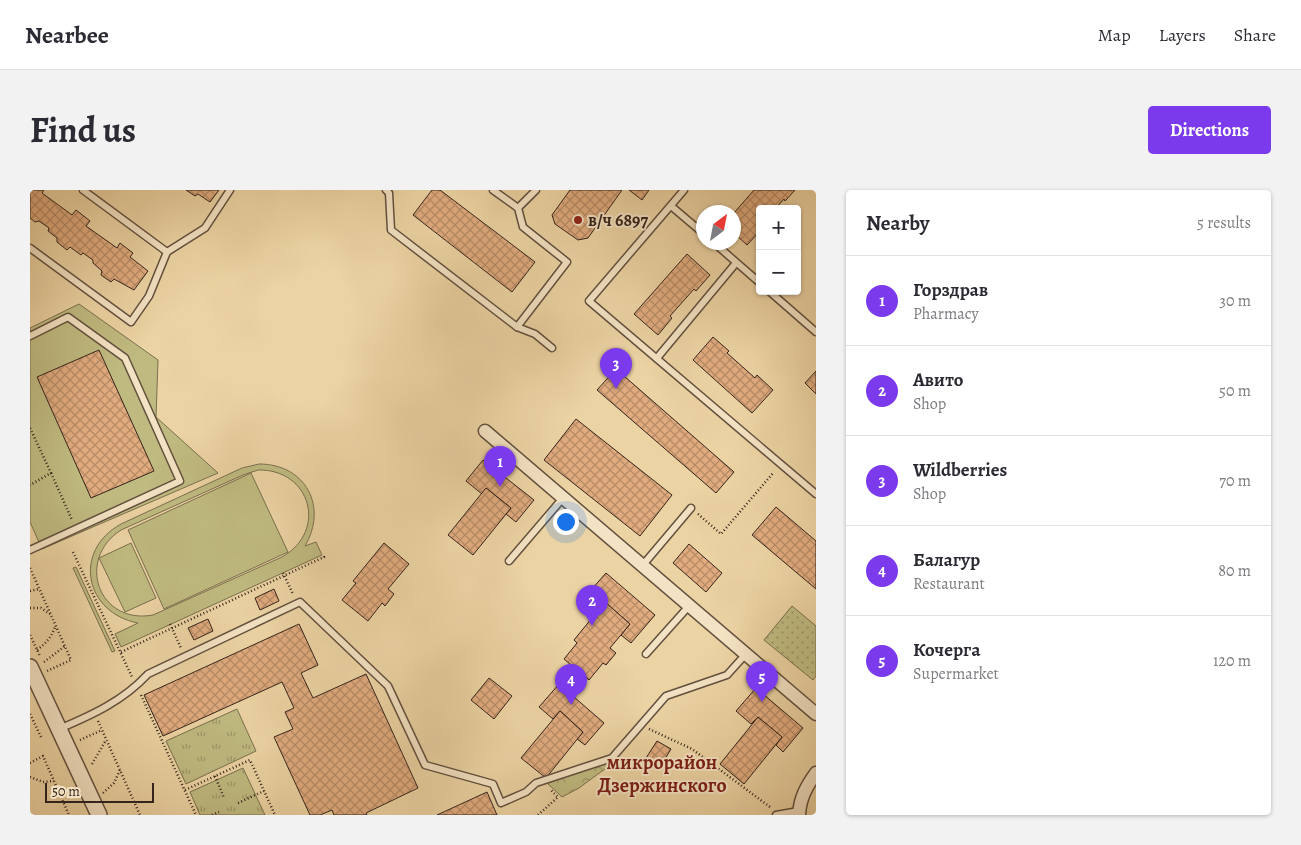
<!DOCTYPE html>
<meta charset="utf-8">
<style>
body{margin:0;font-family:Alegreya,serif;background:#f2f2f3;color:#2b2b33}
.controls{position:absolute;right:15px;top:15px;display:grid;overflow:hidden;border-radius:5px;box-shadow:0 1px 4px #0004}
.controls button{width:45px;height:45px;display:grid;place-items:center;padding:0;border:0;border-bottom:1px solid #e1e1e2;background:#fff;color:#2b2b33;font:25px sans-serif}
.compass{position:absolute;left:666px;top:15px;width:45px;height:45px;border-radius:50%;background:#fff;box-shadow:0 1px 4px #0004;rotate:32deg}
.scale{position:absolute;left:15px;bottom:12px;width:109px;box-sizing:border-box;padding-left:5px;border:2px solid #34241c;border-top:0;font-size:14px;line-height:18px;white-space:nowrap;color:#34241c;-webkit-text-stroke:4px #f3e2c3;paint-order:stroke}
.you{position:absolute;left:535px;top:331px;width:18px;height:18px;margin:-12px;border:4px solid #fff;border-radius:50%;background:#1a73e8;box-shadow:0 0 0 8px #1a73e833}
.badge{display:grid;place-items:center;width:32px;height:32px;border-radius:50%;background:#7c3aed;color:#fff;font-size:16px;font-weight:700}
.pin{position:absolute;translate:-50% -41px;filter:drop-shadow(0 1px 2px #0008)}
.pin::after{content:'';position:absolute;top:26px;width:18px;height:15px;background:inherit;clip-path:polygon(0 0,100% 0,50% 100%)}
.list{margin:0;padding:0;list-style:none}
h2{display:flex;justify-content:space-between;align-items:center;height:65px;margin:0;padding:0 20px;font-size:21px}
h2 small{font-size:16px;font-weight:400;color:#7c7c81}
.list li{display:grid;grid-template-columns:32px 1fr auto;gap:15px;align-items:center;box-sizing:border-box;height:90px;padding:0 20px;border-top:1px solid #e1e1e2}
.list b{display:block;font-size:19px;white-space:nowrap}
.list p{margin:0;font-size:16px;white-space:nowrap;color:#7c7c81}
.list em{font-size:16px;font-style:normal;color:#7c7c81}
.map{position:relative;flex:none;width:786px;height:625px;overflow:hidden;border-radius:5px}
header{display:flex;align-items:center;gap:30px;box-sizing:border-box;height:70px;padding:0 25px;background:#fff;border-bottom:1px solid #e1e1e2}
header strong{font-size:24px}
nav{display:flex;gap:28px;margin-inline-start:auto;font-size:18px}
.intro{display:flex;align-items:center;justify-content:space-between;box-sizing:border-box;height:120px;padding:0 30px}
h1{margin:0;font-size:35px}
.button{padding:12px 22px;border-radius:5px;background:#7c3aed;color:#fff;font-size:18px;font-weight:700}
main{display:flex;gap:30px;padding:0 30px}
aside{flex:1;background:#fff;border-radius:5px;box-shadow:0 1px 4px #0004}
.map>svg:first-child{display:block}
.grass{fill:url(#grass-tufts);stroke:#7a6f4e}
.forest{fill:url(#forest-crowns);stroke:#7a6f4e}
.park{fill:url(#park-dots);stroke:#7a6f4e}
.pitch{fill:#bfba80;stroke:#7a6f4e;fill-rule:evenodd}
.building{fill:url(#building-cross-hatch);stroke:#34241c}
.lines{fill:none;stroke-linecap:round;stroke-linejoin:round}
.service-casing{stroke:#62503e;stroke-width:9}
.minor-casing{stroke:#62503e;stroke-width:15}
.tertiary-casing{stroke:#62503e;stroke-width:18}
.path{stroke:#34241c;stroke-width:2.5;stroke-dasharray:1 2.5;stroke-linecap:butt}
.service{stroke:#f3e2c3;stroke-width:6}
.minor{stroke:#f3e2c3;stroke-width:12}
.tertiary{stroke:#f3e2c3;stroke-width:15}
.poi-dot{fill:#8f2418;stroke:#f3e2c3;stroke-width:2}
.labels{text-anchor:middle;stroke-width:4;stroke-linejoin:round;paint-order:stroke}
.poi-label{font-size:18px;font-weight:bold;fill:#34241c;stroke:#f3e2c3;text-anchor:start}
.quarter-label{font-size:20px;font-weight:bold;fill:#7a1f14;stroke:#f3e2c3}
</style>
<header>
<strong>Nearbee</strong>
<nav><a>Map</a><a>Layers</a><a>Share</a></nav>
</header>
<div class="intro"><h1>Find us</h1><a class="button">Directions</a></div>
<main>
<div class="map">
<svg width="786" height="625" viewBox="0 0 786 625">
<defs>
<pattern id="grass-tufts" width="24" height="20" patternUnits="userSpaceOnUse" patternTransform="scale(1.25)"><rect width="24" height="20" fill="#bfba80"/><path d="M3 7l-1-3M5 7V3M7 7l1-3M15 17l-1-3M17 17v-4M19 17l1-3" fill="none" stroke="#9c9768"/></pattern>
<pattern id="forest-crowns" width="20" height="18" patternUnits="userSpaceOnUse" patternTransform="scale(1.25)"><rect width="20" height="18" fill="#bfba80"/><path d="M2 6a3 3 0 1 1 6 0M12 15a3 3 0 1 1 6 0" fill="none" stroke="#9c9768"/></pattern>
<pattern id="park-dots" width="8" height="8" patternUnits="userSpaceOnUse" patternTransform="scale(1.25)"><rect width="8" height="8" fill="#bfba80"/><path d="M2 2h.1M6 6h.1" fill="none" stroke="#9c9768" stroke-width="1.8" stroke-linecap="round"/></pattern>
<pattern id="building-cross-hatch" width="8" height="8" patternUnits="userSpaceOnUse" patternTransform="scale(1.25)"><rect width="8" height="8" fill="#e0ab7e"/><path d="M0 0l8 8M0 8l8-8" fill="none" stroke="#b68b66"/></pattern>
</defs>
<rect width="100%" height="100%" fill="#ecd3a3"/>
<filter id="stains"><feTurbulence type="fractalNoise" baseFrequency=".004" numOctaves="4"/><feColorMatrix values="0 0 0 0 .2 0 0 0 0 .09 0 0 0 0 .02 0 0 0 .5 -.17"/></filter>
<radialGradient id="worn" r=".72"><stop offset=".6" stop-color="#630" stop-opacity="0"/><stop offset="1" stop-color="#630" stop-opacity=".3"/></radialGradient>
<!-- grass -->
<g class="grass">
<path d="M207,519l19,42 -70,33 -20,-43z"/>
<path d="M213,578l22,47h-65l-10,-23z"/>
</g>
<!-- forest -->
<path class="forest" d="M587,570l-38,28 -17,9 -15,-14z"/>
<!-- park -->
<path class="park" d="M762,416l24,20v50l-3,4 -49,-40z"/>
<!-- pitch -->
<g class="pitch">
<path d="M49,114l79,56 -2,57 62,56 -176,76 -12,-27v-194z"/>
<path d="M229,274c47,0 69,43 46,82l11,-4 6,13 -201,92 -6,-13 23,-11c-53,-10 -66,-72 -17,-99l121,-56zM228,280c53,-1 70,61 24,87l-129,58c-54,10 -78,-55 -32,-85l122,-55z"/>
<path d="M221,283l37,79 -124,57 -36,-79z"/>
<path d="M101,353l25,55 -31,14 -26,-54z"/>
<path d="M46,377l39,84 -3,1 -39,-84z"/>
</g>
<!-- building -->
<g class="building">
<path d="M0,0h14l-2,3 30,22 4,-5 14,11 -4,5 31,22 3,-5 13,10 -3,4 18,14 -14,19 -20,-11 -3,3 -10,-7 1,-4 -9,-8v-3l-10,-7 -2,2 -11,-8 -3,3 -10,-8v-4l-9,-7 1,-3 -10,-7 -4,1 -5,-4z"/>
<path d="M156,0h33l-9,12 -12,-8 -3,2z"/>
<path d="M402,0h8l95,72 -23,30 -99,-77z"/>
<path d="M540,0h52l-34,48 -10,2 -23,-16 -3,-9z"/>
<path d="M599,0h20l-7,10z"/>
<path d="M724,0h41l-10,11 -1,-2 -9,10h-15v22l-13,14 -13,-12v-20z"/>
<path d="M657,64l23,21 -14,16 -2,-2 -24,27 2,2 -14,17 -24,-21z"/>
<path d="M683,147l16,14 -2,2 28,25 2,-3 16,15 -21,23 -59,-53z"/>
<path d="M69,160l55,121 -63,27 -54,-121z"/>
<path d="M586,179l118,103 -18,21 -119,-103z"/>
<path d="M786,181v23l-11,-11z"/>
<path d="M546,229l96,76 -32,41 -96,-76z"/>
<path d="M453,270l51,40 -18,22 -10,-8 5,-6 -25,-20 -4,6 -16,-13z"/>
<path d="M456,298l25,20 -38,47 -25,-20z"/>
<path d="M746,317l40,34v48l-64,-54z"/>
<path d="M354,353l25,21 -21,25 6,5 -9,12 -3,-3 -14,18 -26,-21 14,-17 -3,-2z"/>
<path d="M659,354l33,29 -16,19 -33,-29z"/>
<path d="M576,383l49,42 -24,28 -10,-8 9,-11 -25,-22 -7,9 -15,-12z"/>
<path d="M244,399l5,12 -19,9 -5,-12z"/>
<path d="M575,412l25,22 -20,24 6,5 -10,12 -3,-2 -14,17 -25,-21 13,-16 -3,-3z"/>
<path d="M178,429l5,12 -19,9 -6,-12z"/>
<path d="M269,434l19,41 -17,8 12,25 53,-24 52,114 -52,25 1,2h-33l-2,-5 -12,5h-10l-36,-78 19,-8 -8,-17 9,-4 -12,-26 -119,54 -19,-41z"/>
<path d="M459,488l23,18 -18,23 -23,-19z"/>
<path d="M529,494l45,39 -19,22 -8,-6 6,-7 -23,-21 -7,8 -14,-12z"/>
<path d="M726,498l47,40 -20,24 -7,-7 6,-8 -24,-20 -7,7 -15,-13z"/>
<path d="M530,521l23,21 -37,46 -25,-20z"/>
<path d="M728,527l24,20 -38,47 -24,-20z"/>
<path d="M627,551l14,8 -11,18 -14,-9z"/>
<path d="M457,602l10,23h-60z"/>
</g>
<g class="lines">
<defs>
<g id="service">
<path d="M53,0l84,62"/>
<path d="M356,0l3,3 2,37 126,97 18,7 17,14"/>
<path d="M463,0l25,18 5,19 44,35 -50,65"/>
<path d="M654,0l-95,111 227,193"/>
<path d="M641,16l33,28"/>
<path d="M488,18l18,-18"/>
<path d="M683,52l47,41"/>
<path d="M0,58l101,74 18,-26 18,-44 38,-24 25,-38"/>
<path d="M739,101l47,41"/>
<path d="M0,146l38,-19 57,41 55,123 -150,69"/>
<path d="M627,168l79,-95"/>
<path d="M479,371l54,-63"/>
<path d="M612,376l49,-58"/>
<path d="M616,464l43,-48"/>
<path d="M29,539c33,-14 64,-28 89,-55l152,-72 88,84 37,79 68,19 8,19 25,-11 10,-9 76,-25 54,-62 61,-21 18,-20"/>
<path d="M746,625l23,-4"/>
</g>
<g id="minor">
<path d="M455,241l331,283"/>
<path d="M769,625c1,-17 7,-28 17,-42"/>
</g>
<path id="tertiary" d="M0,477l69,148"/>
</defs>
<!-- service casing -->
<use href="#service" class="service-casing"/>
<!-- minor casing -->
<use href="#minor" class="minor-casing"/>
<!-- tertiary casing -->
<use href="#tertiary" class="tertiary-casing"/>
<!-- path -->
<g class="path">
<path d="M0,238l21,45 -21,12"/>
<path d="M21,283l21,47"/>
<path d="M668,324l23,20 53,-62"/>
<path d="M43,362l59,125"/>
<path d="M0,378l41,92 -24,11"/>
<path d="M253,383l10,21"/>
<path d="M0,401l9,-2"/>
<path d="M0,418h11l9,6"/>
<path d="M140,434l11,24"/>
<path d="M0,445l10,21"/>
<path d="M7,460c9,-7 14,-12 18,-23"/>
<path d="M91,462l203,-95 -1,-2"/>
<path d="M14,472l21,-16"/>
<path d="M111,505l55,120"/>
<path d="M0,524l11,23"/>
<path d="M68,531l42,94"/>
<path d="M619,539l43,20 78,58"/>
<path d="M50,550l22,-10"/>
<path d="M0,573l13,-7 26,59"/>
<path d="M62,574l14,-24"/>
<path d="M185,586l9,22"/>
<path d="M0,587l13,5 11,-1"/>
<path d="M155,600l65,-30 25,55"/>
<path d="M73,603l11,-10 6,-13"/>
<path d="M208,613l26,-12"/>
<path d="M182,625l7,-3"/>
<path d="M508,625l20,-18 -8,-8"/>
</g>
<!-- service -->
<use href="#service" class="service"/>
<!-- minor -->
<use href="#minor" class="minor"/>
<!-- tertiary -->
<use href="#tertiary" class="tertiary"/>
</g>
<!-- markers -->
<circle class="poi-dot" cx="548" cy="30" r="5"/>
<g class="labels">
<!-- poi labels -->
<g class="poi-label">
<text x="558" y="36">в/ч 6897</text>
</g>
<!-- quarter labels -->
<g class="quarter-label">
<text x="632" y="579">микрорайон<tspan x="632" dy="23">Дзержинского</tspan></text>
</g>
</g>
<rect width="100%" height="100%" filter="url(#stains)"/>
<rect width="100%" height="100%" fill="url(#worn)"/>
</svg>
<div class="controls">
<button>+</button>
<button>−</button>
</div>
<svg class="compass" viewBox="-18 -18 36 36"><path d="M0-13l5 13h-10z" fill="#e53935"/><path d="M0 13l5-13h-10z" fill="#7c7c81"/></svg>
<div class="scale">50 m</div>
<div class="you"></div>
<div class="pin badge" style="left:470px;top:297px">1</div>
<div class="pin badge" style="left:562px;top:436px">2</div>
<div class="pin badge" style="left:586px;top:199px">3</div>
<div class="pin badge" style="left:541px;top:515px">4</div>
<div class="pin badge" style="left:732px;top:512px">5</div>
</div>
<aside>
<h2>Nearby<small>5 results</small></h2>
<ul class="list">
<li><span class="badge">1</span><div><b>Горздрав</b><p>Pharmacy</p></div><em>30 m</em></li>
<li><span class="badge">2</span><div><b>Авито</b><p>Shop</p></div><em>50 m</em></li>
<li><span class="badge">3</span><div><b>Wildberries</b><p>Shop</p></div><em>70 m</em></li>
<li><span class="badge">4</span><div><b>Балагур</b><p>Restaurant</p></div><em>80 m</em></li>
<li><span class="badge">5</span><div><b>Кочерга</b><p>Supermarket</p></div><em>120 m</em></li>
</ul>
</aside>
</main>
